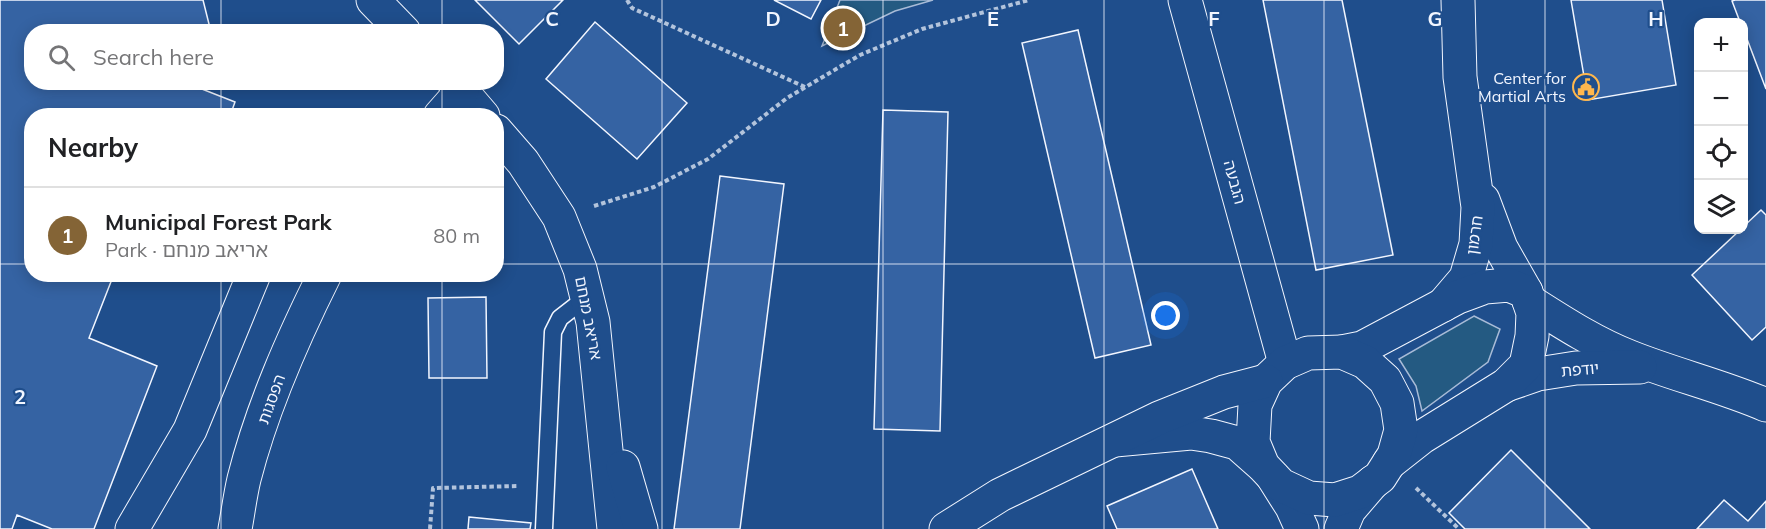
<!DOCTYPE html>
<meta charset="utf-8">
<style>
body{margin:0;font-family:Mulish,"Noto Sans Hebrew",sans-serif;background:#f2f2f2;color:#202124}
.controls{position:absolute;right:18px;top:18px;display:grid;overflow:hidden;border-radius:12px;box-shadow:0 3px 15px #0003}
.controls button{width:54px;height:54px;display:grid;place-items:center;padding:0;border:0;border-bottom:2px solid #e0e0e0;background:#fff;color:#202124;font:30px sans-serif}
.you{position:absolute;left:1166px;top:316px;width:21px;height:21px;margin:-15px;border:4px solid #fff;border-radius:50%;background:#1a73e8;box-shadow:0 0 0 9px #1a73e833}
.badge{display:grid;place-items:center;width:39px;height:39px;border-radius:50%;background:#846436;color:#fff;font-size:20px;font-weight:700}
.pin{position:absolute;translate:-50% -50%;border:3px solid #fff;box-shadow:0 2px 6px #0006}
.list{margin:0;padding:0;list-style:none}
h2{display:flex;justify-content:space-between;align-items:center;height:78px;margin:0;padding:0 24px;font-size:26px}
h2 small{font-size:20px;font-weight:400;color:#757577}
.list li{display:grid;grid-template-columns:39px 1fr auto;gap:18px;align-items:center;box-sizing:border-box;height:96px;padding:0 24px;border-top:2px solid #e0e0e0}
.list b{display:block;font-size:22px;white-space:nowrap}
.list p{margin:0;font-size:20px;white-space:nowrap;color:#757577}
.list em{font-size:20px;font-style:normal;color:#757577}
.icon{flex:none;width:33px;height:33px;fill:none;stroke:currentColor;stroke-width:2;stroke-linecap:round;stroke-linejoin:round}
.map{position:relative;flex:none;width:1766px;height:529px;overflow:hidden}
.search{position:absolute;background:#fff;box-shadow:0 3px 15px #0003;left:24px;top:24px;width:480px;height:66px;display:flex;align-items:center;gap:15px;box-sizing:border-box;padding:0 21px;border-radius:24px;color:#757577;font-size:22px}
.panel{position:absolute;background:#fff;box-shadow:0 3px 15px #0003;left:24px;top:108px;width:480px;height:174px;border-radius:24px}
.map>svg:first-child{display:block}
.green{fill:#245a82;stroke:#a8bbd7;stroke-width:1.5}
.building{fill:#3563a3;stroke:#f2f6ff;stroke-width:1.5}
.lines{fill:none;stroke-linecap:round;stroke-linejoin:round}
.lane-casing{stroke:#f2f6ff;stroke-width:19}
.street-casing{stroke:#f2f6ff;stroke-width:35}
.secondary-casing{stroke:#f2f6ff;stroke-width:35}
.path{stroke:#b3c4dc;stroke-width:4;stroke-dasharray:4.5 3;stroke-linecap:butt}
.lane{stroke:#1f4e8c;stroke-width:16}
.street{stroke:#1f4e8c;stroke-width:33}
.secondary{stroke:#1f4e8c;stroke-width:33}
.grid{fill:none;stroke:#f2f6ff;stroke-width:1.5;stroke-opacity:0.55}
.labels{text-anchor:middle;stroke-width:4.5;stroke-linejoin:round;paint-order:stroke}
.poi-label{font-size:16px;fill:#f2f6ff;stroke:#1f4e8c;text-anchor:end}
.street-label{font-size:16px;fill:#f2f6ff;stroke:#1f4e8c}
.grid-label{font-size:20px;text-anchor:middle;font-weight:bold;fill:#f2f6ff;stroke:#1f4e8c;stroke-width:4.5;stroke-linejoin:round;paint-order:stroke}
</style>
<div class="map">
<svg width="1766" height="529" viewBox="0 0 1766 529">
<rect width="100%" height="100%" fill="#1f4e8c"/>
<!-- green -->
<g class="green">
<path d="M840,0h93l-38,11 -73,35z"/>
<path d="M1474,316l26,13 -12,33 -66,49 -6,-25 -17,-27z"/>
</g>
<!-- building -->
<g class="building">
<path d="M0,0h203l7,28 -1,4h-177v50h157v2l46,18 -5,14h-198v158h82l-25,64 68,28 -63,163h-42l-35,-14 -5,14h-12z"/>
<path d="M475,0h88l-44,44z"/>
<path d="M774,0h47l-10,19z"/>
<path d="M1263,0h79l51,255 -77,15z"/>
<path d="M1571,0h91l14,85 -88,15z"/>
<path d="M1735,0h31v89l-22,-58v-9h-4l-8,-21z"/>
<path d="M595,22l92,81 -50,56 -91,-80z"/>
<path d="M1078,30l73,315 -56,13 -73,-315z"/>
<path d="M883,110l65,2 -8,319 -66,-2z"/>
<path d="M720,176l64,8 -44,345h-66z"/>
<path d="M1761,210l5,5v112l-14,13 -60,-65 48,-45h4v-4z"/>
<path d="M486,297l1,81h-58l-1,-80z"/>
<path d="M1511,450l79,79h-125l-16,-16z"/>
<path d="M1192,469l26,60h-101l-10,-23z"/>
<path d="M1724,500l24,21 18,-20v28h-69z"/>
<path d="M469,517l62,6 -1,6h-62z"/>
</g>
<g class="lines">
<defs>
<path id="lane" d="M544,529l9,-197 7,-14 27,-21"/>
<g id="street">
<path d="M1185,0l100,363"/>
<path d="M1529,301c33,21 65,42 101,56 45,18 92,29 136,48"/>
<path d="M1506,385l32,-11 38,-6 64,-1"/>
<path d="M1273,477l19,30 10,22"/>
<path d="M132,529l58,-99 64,-156"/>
<path d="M1341,529l8,-19 24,-28"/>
</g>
<g id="secondary">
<path d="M373,0l31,32"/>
<path d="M454,82l29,34"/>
<path d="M440,116l22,-25"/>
<path d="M496,131l27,31 36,55 21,52 13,53 21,207"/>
<path d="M1483,200l18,48 25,44"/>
<path d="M1443,305l23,-27 10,-34 2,-37 -18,-130 -2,-77"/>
<path d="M1342,352l20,-4 96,-51 27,-10 24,-2 17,7 7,21 -1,23 -6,29 -20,20 -84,52 -33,26"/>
<path d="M1115,440l76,-7 20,3 26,7 26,23 18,19 28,13 26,2 25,-8 20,-15 14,-22 7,-25 -4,-27 -12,-23 -20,-18 -23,-10 -34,1 -23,10 -19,18 -11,24 -2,37 10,24"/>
<path d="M623,467l18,62"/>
<path d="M235,529c3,-16 5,-33 9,-50 18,-71 48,-139 81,-205"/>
<path d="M946,529l54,-34 159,-77 65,-26 42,-11"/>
</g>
</defs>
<!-- lane casing -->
<use href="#lane" class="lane-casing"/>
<!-- street casing -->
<use href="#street" class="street-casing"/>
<!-- secondary casing -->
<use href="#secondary" class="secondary-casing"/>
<!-- path -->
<g class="path">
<path d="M627,0l5,8 173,79"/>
<path d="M594,206l60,-19 54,-28 79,-61 73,-43 62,-26 107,-29"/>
<path d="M1416,488l43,41"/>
<path d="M430,529l3,-41 85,-2"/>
</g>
<!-- lane -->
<use href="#lane" class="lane"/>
<!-- street -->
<use href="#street" class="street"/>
<!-- secondary -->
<use href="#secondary" class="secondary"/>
</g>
<!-- grid -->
<path class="grid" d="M221,0v32M442,0v32M662,0v529M883,0v529M1104,0v529M1324,0v529M1545,0v529M221,82v34M442,82v34M0,264h32M496,264h1270M221,274v255M442,274v255"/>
<!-- icons -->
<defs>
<symbol id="civic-ring" viewBox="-11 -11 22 22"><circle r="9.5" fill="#1f4e8c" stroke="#ffb74d" stroke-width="1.5"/><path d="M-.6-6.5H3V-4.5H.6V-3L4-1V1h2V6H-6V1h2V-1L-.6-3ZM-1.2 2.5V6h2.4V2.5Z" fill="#ffb74d"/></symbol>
</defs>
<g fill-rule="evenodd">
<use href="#civic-ring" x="1571" y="72" width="30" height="30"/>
</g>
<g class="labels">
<!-- poi labels -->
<g class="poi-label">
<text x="1566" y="84">Center for<tspan x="1566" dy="18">Martial Arts</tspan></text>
</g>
<!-- street labels -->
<g class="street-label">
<text transform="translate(1235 182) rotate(75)" y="6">הגבעה</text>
<text transform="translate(1474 235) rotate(-82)" y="6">חרמון</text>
<text transform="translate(589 318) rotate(79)" y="6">אריאב מנחם</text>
<text transform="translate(1580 369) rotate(-5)" y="6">יודפת</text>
<text transform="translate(271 399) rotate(-70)" y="6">הפסגות</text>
</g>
</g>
<g class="grid-label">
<text x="552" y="26">C</text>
<text x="773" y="26">D</text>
<text x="993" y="26">E</text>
<text x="1214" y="26">F</text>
<text x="1435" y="26">G</text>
<text x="1656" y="26">H</text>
<text x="20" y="404">2</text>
</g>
</svg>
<div class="controls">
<button>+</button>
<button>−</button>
<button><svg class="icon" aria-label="locate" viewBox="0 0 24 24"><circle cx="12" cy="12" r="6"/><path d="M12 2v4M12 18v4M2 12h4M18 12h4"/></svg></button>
<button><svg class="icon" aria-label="layers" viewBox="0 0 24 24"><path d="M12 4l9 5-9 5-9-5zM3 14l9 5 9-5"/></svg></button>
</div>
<div class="you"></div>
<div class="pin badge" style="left:843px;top:28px">1</div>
<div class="search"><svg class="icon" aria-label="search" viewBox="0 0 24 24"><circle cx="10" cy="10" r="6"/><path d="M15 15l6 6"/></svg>Search here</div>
<section class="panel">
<h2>Nearby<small></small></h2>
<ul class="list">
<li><span class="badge">1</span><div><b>Municipal Forest Park</b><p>Park · אריאב מנחם</p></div><em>80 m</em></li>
</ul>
</section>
</div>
